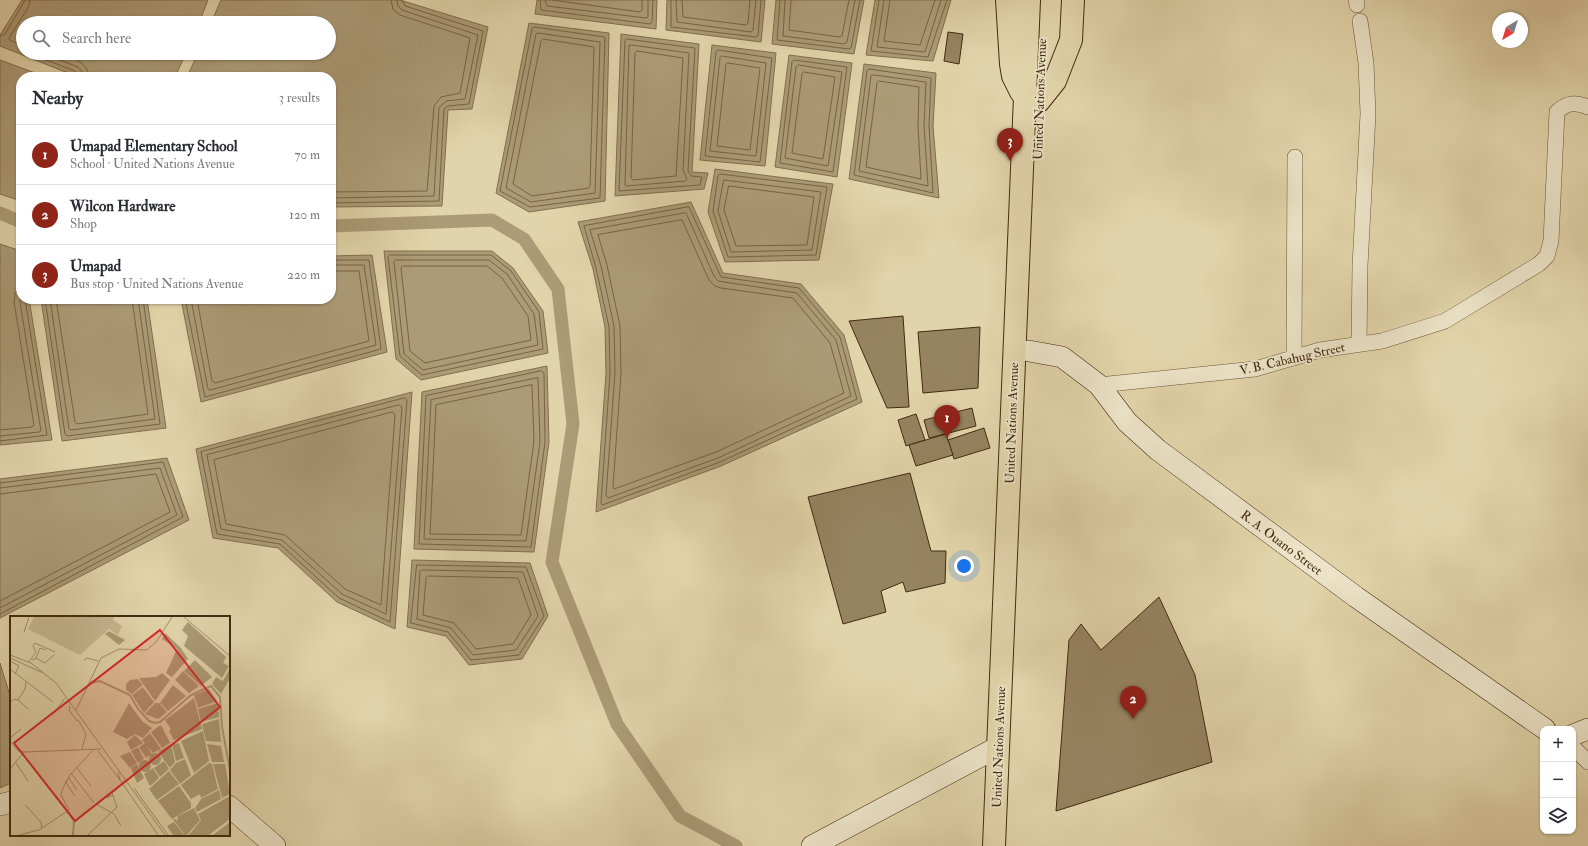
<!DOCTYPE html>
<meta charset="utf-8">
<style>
body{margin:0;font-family:"IM FELL Double Pica",serif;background:#f2f2f3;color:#2b2b33}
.controls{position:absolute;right:12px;bottom:12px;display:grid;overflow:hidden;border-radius:8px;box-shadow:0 1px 3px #0004}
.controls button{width:36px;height:36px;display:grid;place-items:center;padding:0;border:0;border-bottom:1px solid #e1e1e2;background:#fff;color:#2b2b33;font:20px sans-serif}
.compass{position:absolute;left:1492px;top:12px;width:36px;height:36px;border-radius:50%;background:#fff;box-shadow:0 1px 3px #0004;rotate:218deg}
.you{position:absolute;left:964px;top:566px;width:14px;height:14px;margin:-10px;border:3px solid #fff;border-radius:50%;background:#1a73e8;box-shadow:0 0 0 6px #1a73e833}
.badge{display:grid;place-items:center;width:26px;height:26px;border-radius:50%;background:#8f2418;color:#fff;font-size:13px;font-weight:700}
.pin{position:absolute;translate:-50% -33px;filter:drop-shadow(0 1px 2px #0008)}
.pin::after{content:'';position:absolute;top:21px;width:14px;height:12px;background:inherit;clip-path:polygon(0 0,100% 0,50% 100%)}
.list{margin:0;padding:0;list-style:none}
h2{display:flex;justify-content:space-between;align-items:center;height:52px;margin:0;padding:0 16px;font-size:17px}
h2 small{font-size:13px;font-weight:400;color:#7c7c81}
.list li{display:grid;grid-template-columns:26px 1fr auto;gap:12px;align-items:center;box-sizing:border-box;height:60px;padding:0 16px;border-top:1px solid #e1e1e2}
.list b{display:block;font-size:15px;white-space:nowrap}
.list p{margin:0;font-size:13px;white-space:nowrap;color:#7c7c81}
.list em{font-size:13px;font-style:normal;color:#7c7c81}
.icon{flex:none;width:22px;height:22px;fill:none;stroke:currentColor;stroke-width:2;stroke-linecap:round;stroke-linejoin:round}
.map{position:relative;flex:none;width:1588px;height:846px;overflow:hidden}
.search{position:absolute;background:#fff;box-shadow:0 1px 3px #0004;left:16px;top:16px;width:320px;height:44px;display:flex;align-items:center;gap:10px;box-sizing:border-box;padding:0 14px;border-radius:22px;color:#7c7c81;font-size:15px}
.panel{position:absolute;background:#fff;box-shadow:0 1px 3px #0004;left:16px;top:72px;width:320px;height:232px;border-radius:16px}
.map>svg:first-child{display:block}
.water{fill:#ac9b76;stroke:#826e4d}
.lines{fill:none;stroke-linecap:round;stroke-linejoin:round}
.shore{stroke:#786343;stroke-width:1}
.canal{stroke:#ac9b76;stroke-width:13}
.building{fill:#968360;stroke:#432b10}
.street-casing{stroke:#6b5536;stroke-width:16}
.secondary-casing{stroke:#432b10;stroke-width:22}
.primary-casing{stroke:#432b10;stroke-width:24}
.street{stroke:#ece3c8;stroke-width:15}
.secondary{stroke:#ece3c8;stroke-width:21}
.primary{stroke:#e2d4aa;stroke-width:22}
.labels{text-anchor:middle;stroke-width:3.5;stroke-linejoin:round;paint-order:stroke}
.street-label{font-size:13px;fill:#432b10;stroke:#ece3c8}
.inset-river{fill:none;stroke:#ac9b76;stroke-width:2}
.inset-road{fill:none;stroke:#a2906c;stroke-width:1}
.view{fill:#d62828;fill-opacity:0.15;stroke:#d62828;stroke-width:2}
.inset-edge{fill:none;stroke:#432b10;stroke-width:2}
</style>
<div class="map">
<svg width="1588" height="846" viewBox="0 0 1588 846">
<rect width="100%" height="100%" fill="#e2d4aa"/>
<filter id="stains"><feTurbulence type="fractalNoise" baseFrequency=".005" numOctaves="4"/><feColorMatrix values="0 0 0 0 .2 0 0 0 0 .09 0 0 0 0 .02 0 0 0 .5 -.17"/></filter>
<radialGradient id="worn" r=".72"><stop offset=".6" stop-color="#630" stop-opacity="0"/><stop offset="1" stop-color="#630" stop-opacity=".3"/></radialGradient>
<!-- water -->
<g class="water">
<path d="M22,0h186l-9,23h-176v30h163l-11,24h-97l-78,-31v-11z"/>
<path d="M221,0h179l88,27 -16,82 -24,1 -6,96 -111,1v-130h-144l11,-24h131v-30h-118z"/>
<path d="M537,0h120l-1,29 -121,-15z"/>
<path d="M667,0h98l-4,42 -95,-12z"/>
<path d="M776,0h88l-10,54 -82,-10z"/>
<path d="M875,0h76l-18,61 -67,-6z"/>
<path d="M529,23l80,10 -4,168 -76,11 -33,-19z"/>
<path d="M621,34l78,10 -7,128 16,1 -4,16 -89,7z"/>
<path d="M712,45l64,8 -11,113 -65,-6z"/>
<path d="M789,55l63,8 -15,114 -62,-10z"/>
<path d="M0,60l46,17h-25v124l-21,-7z"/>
<path d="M864,64l72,9 -3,53 6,72 -90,-19z"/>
<path d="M715,169l118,15 -14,76 -94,2 -17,-50z"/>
<path d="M691,202l32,71 78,11 43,51 18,67 -141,64 -125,46 10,-139 -1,-46 -12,-58 -15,-47z"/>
<path d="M0,244l21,7v48h8l23,141 -52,5z"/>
<path d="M384,251h108l21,17 30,43 5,42 -127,27 -25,-21z"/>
<path d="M372,255l15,97 -186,50 -20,-103h150v-43z"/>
<path d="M41,299h106l19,129 -104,13z"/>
<path d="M547,366l2,76 -15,110 -120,-3 8,-157z"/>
<path d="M412,392l-17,237 -58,-27 -59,-54 -65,-10 -17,-89z"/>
<path d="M167,458l22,62 -189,98v-139z"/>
<path d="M412,560l118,3 18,53 -26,43 -53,6 -23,-29 -39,-9z"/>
<path d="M0,663l11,36v84l-11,5z"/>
</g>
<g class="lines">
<!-- shore -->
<g class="shore">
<path d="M540,0l1,10 109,14 2,-2 1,-22"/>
<path d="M545,0l2,6 99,12 2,-1v-17"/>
<path d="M552,0l88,12 2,-2v-10"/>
<path d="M671,0v27l85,10 2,-1 3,-36"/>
<path d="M676,0l1,22 74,10 2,-2 3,-30"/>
<path d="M682,0l1,17 63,8 2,-2 2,-23"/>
<path d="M780,0l-3,40 72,9 2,-1 9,-48"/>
<path d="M785,0l-2,36 62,8 2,-2 8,-42"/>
<path d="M791,0l-2,30 51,7 2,-1 7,-36"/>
<path d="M879,0l-8,51 57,6 19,-57"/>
<path d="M884,0l-7,47 48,5 16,-52"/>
<path d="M890,0l-6,41 36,4 15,-45"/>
<path d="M534,27l71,10 -5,161 -70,9 -30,-16 32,-162z"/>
<path d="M538,33l62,9 -5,151 -64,9 -25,-14 30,-154z"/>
<path d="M0,36l5,-2 20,-34"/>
<path d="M543,39l51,8 -4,139 -1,2 -57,8 -19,-12 28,-143z"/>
<path d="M627,39l68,9 -7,123 3,5 11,1 -2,8 -81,6 6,-150z"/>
<path d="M632,45l57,8 -6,117 4,9 -2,2 -58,5 -2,-1 4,-139z"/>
<path d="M23,46l-13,-6 -1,-2 20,-32 1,-6"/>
<path d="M718,50l54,8 -12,104 -55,-6 11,-104z"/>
<path d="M637,51l46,7 -7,118 -43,4 -2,-2 4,-125z"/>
<path d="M28,53l47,18 3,6"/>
<path d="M42,53l36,14 4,5 1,5"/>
<path d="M58,53c13,5 30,8 31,24"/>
<path d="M722,56l44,7 -10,93 -46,-5 10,-93z"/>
<path d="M794,60l53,7 -14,105 -53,-9 12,-101z"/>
<path d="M728,63l32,5 -10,82 -33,-4 9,-82z"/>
<path d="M799,65l43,7 -14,94 -43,-8 11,-91z"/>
<path d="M869,69l62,9 -2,48 4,67 -79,-18 13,-104z"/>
<path d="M804,72l31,5 -12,82 -31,-6 10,-79z"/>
<path d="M874,75l52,7 -2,44 4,60 -69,-15 12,-95z"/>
<path d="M879,81l40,6 -1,39 3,53 -55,-12 11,-84z"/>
<path d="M720,174l107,13 -11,68 -88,2 -15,-46 5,-35z"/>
<path d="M724,180l97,12 -9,58 -81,2 -13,-41z"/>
<path d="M729,186l85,11 -7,48 -71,1 -12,-36z"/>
<path d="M331,192l96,-1 7,-85 7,-9 19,-4 10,-55 -70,-23 -7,-6 -2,-9"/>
<path d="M331,198l103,-2 5,-88 7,-7 19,-2 13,-64 -76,-25 -4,-4 -1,-6"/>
<path d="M331,203l108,-2 5,-92 4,-3 21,-2 14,-73 -78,-25 -3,-6"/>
<path d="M689,207l32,70 78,11 41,49 17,62 -137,63 -118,43 -1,-2 9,-130 -1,-46 -13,-59 -12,-42z"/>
<path d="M686,213l28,63 4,5 79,12 39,47 15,56 -133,62 -110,40 -2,-3 9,-122 -1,-47 -13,-60 -11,-36z"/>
<path d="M682,220l27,60 6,6 6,2 72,10 37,45 14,50 -128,59 -102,37 -1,-2 8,-114 -1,-47 -13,-61 -9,-30z"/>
<path d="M390,255h101l20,16 28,41 4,37 -121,26 -22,-19 -12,-99z"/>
<path d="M396,260h93l18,14 27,40 4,31 -115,25 -19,-16 -10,-92z"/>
<path d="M403,266h84l15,12 26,38 3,24 -106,23 -15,-12 -9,-83z"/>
<path d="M45,299l20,135 2,2 93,-12 -17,-125"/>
<path d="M50,299l19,130 2,1 84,-11 -17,-120"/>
<path d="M56,299l19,123 2,2 71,-10 -16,-115"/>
<path d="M185,299l20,98 176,-48 -12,-89h-38"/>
<path d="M191,299l17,90 2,1 166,-45 -12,-80h-33"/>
<path d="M197,299l15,82 3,2 154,-42 -10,-70h-28"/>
<path d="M541,371l3,2 1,69 -14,105 -112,-3 7,-148z"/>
<path d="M538,378l2,64 -14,99 -102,-2 7,-139z"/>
<path d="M532,385l2,56 -13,94 -91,-1 6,-129z"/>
<path d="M405,398l2,2 -17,222 -51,-24 -59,-54 -63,-10 -16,-82z"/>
<path d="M399,405l3,2 -16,207 -44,-20 -60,-54 -61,-11 -14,-74z"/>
<path d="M393,412l2,3 -14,190 -36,-16 -60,-54 -59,-11 -12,-64z"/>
<path d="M0,430l32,-3 2,-2 -20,-123 1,-9 6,-6"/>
<path d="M0,436l39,-4 2,-1 -21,-129 1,-7"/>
<path d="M0,441l47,-6 -22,-136"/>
<path d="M0,483l163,-21 20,55 -183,97"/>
<path d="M0,488l160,-20 17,47 -177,93"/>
<path d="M0,494l156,-20 14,38 -170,89"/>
<path d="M417,565l109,2 18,49 -25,39 -48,5 -23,-28 -37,-9z"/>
<path d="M422,570l101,2 15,44 -22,34 -43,5 -22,-27 -34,-9 3,-48z"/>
<path d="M428,576l90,2 13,37 -18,29 -37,5 -22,-26 -31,-8 3,-37z"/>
</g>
<!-- canal -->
<g class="canal">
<path d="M0,213l21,9"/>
<path d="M331,226l161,-6 32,19 34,50 15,135 -21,138 65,162 63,92 56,30"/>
</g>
</g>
<!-- building -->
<g class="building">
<path d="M948,32l15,2 -4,30 -15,-3z"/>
<path d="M903,316l6,91 -22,1 -38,-87z"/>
<path d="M980,327l-2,61 -55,5 -5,-61z"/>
<path d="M972,408l4,18 -47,12 -5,-18z"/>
<path d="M916,414l9,26 -19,6 -8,-26z"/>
<path d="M984,428l6,20 -36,11 -6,-19z"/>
<path d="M946,434l7,21 -37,11 -7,-21z"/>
<path d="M910,473l21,78h15l-1,32 -39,9 -3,-10 -22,9 5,21 -43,12 -35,-127z"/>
<path d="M1159,597l36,78 17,87 -156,49 13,-171 12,-16 20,26z"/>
</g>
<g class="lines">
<defs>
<g id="street">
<path d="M1356,0l1,5"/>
<path d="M1359,344l1,-78 8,-152 -2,-51 -6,-42"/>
<path d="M1294,358l1,-201"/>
<path d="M1099,385l156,-16 65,-19 62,-9 63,-20 94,-57 8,-8 4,-15 6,-129c10,-10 19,-10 31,-5"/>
<path d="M1573,747l15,15"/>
</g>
<g id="secondary">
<path d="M1029,351l33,6 37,28 28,37 31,28 198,147 189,132"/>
<path d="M1573,735l15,-6"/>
<path d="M0,805l11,-3"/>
<path d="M229,806l46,40"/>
<path d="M812,846l186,-99"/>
</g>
<g id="primary">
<path d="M1007,0l4,64 2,12 8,16"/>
<path d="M1039,101l16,-20 16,-41 2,-40"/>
<path d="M994,846l35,-846"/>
</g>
</defs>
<!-- street casing -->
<use href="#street" class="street-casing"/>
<!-- secondary casing -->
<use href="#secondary" class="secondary-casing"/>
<!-- primary casing -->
<use href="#primary" class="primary-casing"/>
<!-- street -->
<use href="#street" class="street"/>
<!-- secondary -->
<use href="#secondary" class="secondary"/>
<!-- primary -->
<use href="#primary" class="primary"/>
</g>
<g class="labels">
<!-- street labels -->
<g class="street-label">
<text transform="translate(1039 99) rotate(-88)" y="5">United Nations Avenue</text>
<text transform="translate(1292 358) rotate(-13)" y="5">V. B. Cabahug Street</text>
<text transform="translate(1011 423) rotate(-88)" y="5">United Nations Avenue</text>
<text transform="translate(1282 542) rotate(37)" y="5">R. A. Ouano Street</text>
<text transform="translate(998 747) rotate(-88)" y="5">United Nations Avenue</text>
</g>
</g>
<!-- overview -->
<g transform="translate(10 616)">
<rect width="220" height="220" fill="#e2d4aa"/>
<path d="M24,1h80l-1,3 9,6 -4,9 -9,-6 -29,26 -52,-26z" fill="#c7b790"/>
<path d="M178,6l38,35 -3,6 6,3 -7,12 -38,-32 4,-10 -6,-6zM99,15l16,9 -6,5 -14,-11zM155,17l16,15 7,11 -16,18 -6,-4 11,-24 -15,-10zM185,44l17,17 -11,9 -17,-15zM219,54l1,8 -9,16 -9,-10 4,-7 7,4zM173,55l16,15 -10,7 -14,-13zM152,57l8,7 -15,21 -16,-23 17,-1zM128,63l5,6 -11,9 -6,-4v-6l4,-4zM163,69l13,11 -18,15 -8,-8zM133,71l11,15 -10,11 -12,-18zM199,73l8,12 -19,7 -4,-13zM184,82l8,31 -28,11 -5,-9 2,-2 -6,-9zM119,87l13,18 10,7 -9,10 -8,-4 -8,5 -14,-7zM145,87h4l8,9 -9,7 -13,-5zM208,87l1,14 -18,5 -3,-13zM209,103l2,23 -15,-1 -4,-17zM151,109l9,18 -8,5 -11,-16zM193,115l6,30 -15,12 -13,-32zM140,117l11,16 -8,4 -11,-13zM125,119l8,8 -12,7 -4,-8zM135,127l7,11 -6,4 -7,-11zM169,127l5,15 -8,3 -4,-16zM161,128l4,18 -5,6 -12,-16zM197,128l14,2 3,16h-12zM128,131l6,12 -6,4 -7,-12zM120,136l7,11 -7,5 -10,-12zM139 143a6 6 0 1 1 12 0a6 6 0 1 1-12 0ZM175,143l6,16 -11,9 -10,-14 6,-7zM129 150a6 6 0 1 1 12 0a6 6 0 1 1-12 0ZM154,145l5,8 -9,8 -6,-9zM199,147l3,1 6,25 -17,9 -1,-4 -9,5 -10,-14zM127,148l7,14 -7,5 -6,-15zM203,148h12l5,30 -8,4zM143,152l6,10 -9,8 -6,-12zM159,155l10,13 -22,16 -8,-11zM169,170l12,17v5l-19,11 -14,-18zM209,174l2,9 -24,13 -2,-4 6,-9zM220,180v23l-21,16h-20l12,-15 -3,-6zM184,192l6,12 -13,15 -10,-13 1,-6zM164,206l10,13h-11l-6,-9zM220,206v13h-17z" fill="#ac9b76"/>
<path class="inset-river" d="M80,67l10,-2 30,14 8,14 11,12 6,2 5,-1 31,-27 20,-9 9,11 2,30 8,43M58,196l6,9 -1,14M164,203l12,16"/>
<path class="inset-road" d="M174,1l46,39M14,16l5,-15M0,39l21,8 25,20 109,152M0,42l33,15M26,42l4,-10 6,2M22,44l4,-2 9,5 9,-8M74,44l3,-2 11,3M0,45l9,5 -4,8M19,46l7,-10 -3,-6 2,-3 20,9M0,53l43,33M8,84l10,9M0,87l4,-4 4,1 7,-11 1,-7M60,90l-1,4 8,11 2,-1M66,94l25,-52 18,-9 28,1 10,-9 15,-24M44,97l11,-15M69,105l7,13 -4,15M0,122l11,-9M0,125l8,10 7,1 76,-3M88,135l22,29M6,147l12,18M66,151l15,19M0,153l14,-17M108,156l2,8 38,55M61,157l23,30M58,161l9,13M55,165l10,15M124,172l34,47M102,177l-5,5 6,-3M86,188l18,10 7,12M15,189l16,17 1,6M9,219l20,-5 30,-20 -8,-15 1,-5 8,-15 22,-24M78,219l29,-28 -5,-14 10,-9"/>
<path class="view" d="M150,14l60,77 -145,114 -61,-78z"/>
<rect width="220" height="220" class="inset-edge"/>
</g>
<rect width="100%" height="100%" filter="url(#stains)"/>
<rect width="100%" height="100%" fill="url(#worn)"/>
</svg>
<div class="controls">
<button>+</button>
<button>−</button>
<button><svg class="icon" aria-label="layers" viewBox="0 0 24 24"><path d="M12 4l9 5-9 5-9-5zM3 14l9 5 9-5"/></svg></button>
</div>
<svg class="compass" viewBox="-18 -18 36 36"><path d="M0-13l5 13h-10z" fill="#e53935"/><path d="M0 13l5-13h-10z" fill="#7c7c81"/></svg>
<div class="you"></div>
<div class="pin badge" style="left:947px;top:438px">1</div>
<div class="pin badge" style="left:1133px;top:719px">2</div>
<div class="pin badge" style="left:1010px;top:161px">3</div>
<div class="search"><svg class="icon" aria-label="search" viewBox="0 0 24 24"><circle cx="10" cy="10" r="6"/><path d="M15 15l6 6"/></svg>Search here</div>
<section class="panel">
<h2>Nearby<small>3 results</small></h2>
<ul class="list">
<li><span class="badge">1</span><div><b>Umapad Elementary School</b><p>School · United Nations Avenue</p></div><em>70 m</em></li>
<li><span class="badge">2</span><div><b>Wilcon Hardware</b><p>Shop</p></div><em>120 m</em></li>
<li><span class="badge">3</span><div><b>Umapad</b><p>Bus stop · United Nations Avenue</p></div><em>220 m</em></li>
</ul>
</section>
</div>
